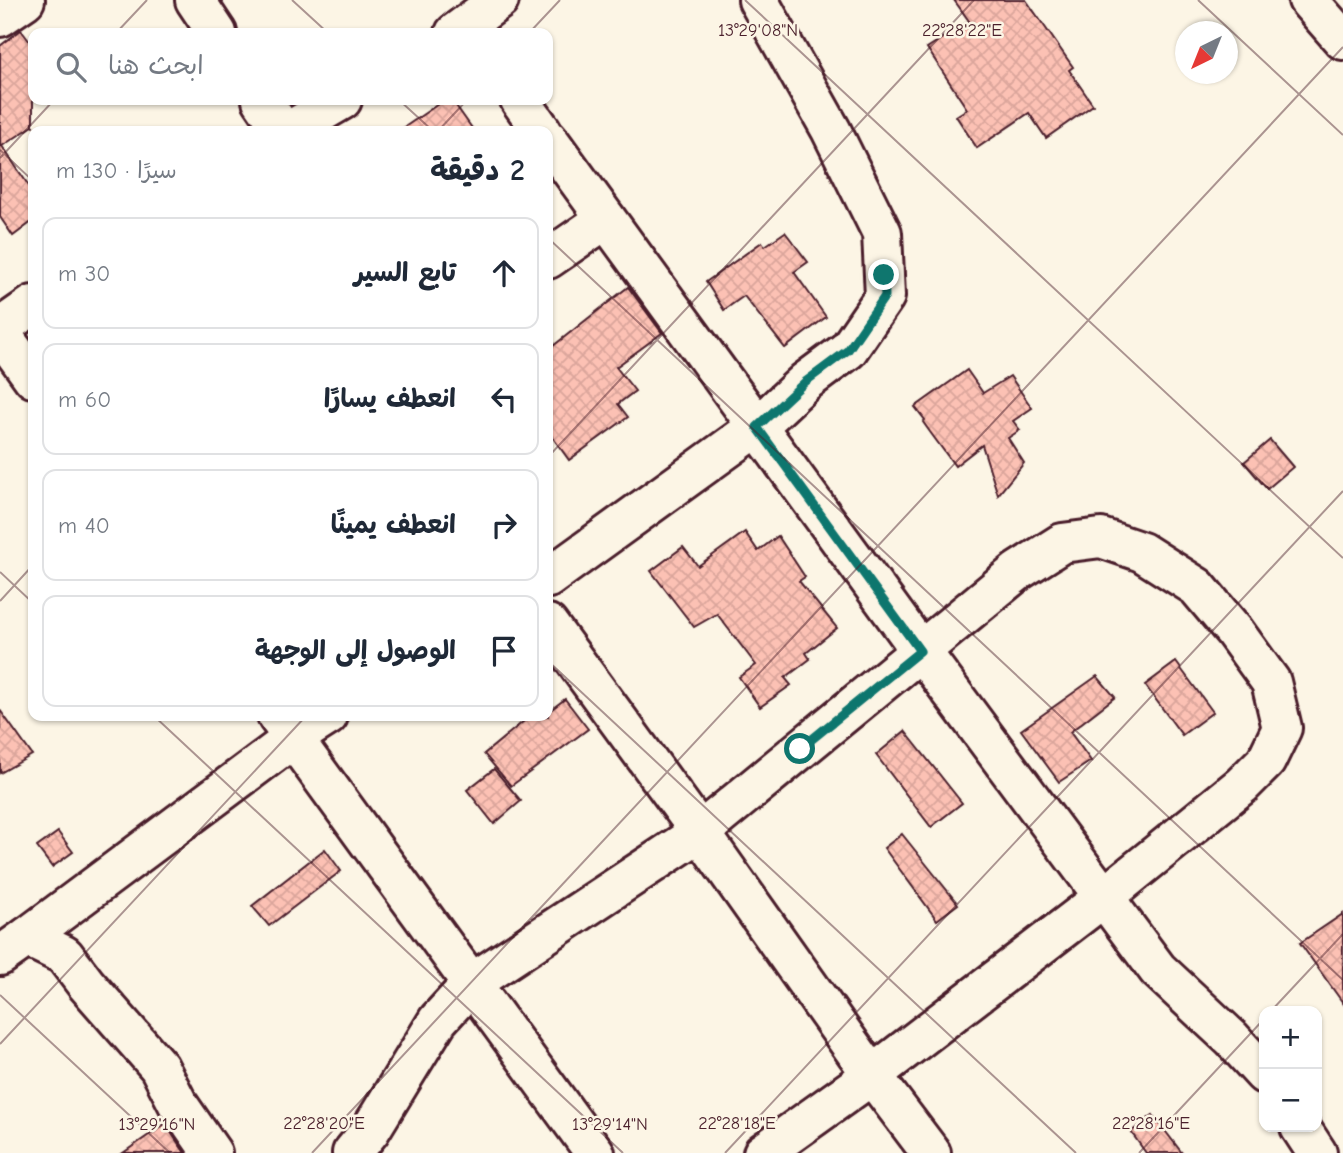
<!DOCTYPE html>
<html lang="ar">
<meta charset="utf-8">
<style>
body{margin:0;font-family:"Comic Neue","Playpen Sans Arabic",sans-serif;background:#f2f2f3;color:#1f2937;direction:rtl}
.controls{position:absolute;right:21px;bottom:21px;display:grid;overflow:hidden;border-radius:14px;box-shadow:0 2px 5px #0004}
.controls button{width:63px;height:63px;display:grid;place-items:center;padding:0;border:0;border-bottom:2px solid #e0e1e3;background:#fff;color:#1f2937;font:35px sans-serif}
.compass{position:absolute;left:1175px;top:21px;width:63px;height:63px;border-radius:50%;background:#fff;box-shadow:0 2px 5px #0004;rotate:223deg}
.stop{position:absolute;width:21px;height:21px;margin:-16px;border:5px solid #0f766e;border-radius:50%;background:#fff}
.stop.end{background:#0f766e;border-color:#fff;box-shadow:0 2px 7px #0008}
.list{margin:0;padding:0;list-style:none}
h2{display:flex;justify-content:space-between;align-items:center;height:91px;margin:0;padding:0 28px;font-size:30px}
h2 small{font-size:23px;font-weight:400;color:#747a83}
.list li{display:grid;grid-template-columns:46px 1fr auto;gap:21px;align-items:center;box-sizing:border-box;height:112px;margin:0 14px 14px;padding:0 14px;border:2px solid #e0e1e3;border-radius:14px}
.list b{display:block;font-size:26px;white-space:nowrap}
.list em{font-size:23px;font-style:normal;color:#747a83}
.icon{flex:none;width:38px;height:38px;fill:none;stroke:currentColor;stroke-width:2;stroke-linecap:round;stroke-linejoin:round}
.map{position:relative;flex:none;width:1343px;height:1153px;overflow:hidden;direction:ltr}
.search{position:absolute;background:#fff;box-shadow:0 2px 5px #0004;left:28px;top:28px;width:525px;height:77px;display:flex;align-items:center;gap:18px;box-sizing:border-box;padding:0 24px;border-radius:14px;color:#747a83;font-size:26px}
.panel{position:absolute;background:#fff;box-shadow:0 2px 5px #0004;left:28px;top:126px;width:525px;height:595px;border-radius:14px;direction:rtl}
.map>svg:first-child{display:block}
.building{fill:url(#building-cross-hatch);stroke:#4a1f2b;stroke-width:2}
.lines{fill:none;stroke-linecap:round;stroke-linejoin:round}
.street-casing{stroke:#4a1f2b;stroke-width:44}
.street{stroke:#fcf5e5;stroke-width:38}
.route{stroke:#0f766e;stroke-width:9}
.ticks{fill:none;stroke:#4a1f2b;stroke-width:2;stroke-opacity:0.45}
.ticks-label{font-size:18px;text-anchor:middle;fill:#4a1f2b;stroke:#fcf5e5;stroke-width:5;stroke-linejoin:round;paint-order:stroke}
</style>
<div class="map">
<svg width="1343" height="1153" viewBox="0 0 1343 1153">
<defs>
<pattern id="building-cross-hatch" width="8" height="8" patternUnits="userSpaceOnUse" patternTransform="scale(1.75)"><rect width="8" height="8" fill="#fcc1b4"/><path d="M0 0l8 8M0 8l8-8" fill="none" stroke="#daa59b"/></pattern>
</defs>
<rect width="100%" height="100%" fill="#fcf5e5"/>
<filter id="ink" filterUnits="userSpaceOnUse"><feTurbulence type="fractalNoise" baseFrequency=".0143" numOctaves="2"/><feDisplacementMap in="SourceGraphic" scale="14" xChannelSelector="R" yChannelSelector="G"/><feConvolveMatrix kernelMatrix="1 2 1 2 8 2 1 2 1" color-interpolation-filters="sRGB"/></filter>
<g filter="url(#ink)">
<!-- building -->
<g class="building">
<path d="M954,0h72l47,67 -4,3 24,35 -47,33 -17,-25 -52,35 -21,-32 11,-7 -40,-61 42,-27z"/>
<path d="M21,30l12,16v80l-31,20 31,46v29l-20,15 -13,-19v-171z"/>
<path d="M444,100h8l22,31h-75z"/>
<path d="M785,232l23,30 -14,10 32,45 -41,31 -41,-52 -20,14 -18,-28 56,-40 3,4z"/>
<path d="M628,287l34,46 -46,34 19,24 -17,13 10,13 -59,43 -21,-29v-81z"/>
<path d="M967,370l16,23 27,-17 22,32 -19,13 7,9 -12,8 16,25 -26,32 -16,-50 -27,21 -25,-34 -7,-10 2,-2 -10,-13z"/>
<path d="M1270,440l23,27 -26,22 -23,-27z"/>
<path d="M745,532l13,19 20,-15 27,41 -6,4 38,47 -31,25 4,6 -25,19 6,7 -31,22 -21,-30 17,-12 -39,-51 -23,13 -43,-56 32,-24 15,19z"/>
<path d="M1176,662l37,50 -31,23 -37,-50z"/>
<path d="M1097,676l18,21 -45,35 21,29 -32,21 -38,-52z"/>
<path d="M565,699l23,30 -77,57 -27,-32 46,-38h18v-4z"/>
<path d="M0,710l32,45 -32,18z"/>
<path d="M905,731l57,72 -31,24 -55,-72z"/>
<path d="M494,769l27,32 -27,23 -27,-34z"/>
<path d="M58,832l15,20 -21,15 -15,-20z"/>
<path d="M902,834l56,70 -21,16 -53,-72z"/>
<path d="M325,849l16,22 -72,55 -17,-20z"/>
<path d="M1343,914v89l-43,-60z"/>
<path d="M1153,1115l29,38h-36l-15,-21z"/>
<path d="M165,1124l20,29h-62z"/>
</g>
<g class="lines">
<defs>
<g id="street">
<path d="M195,0l22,33"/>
<path d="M1308,0l35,40"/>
<path d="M0,17l25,-17"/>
<path d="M455,33l44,-33"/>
<path d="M262,100l21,31"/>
<path d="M520,100l22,31"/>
<path d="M289,131l53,-31"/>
<path d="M548,139l373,512 237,319 74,69 32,35"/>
<path d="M548,259l58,-40"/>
<path d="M0,328l33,-23"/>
<path d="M0,332l33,46"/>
<path d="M548,578l209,-151 48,-45 43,-32 37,-54 -3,-63 -51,-103 -73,-130"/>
<path d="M548,624l152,208 172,243 59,78"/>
<path d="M277,716l318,437"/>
<path d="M27,937l265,-198 36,-23"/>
<path d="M0,956l27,-19 37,18 22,29 73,83 19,37 34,49"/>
<path d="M1300,1127l17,26"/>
<path d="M352,1153l18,-22 68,-111 35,-38 227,-150 318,-261 44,-28 39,-5 41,14 55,35 37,44 37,51 11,46 -16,33 -24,24 -138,112 -232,178 -109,78"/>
</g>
</defs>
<!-- street casing -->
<use href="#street" class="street-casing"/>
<!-- street -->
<use href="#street" class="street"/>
</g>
</g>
<g class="lines" filter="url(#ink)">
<!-- route -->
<path class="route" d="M800,749l120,-98 -163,-224 48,-45 43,-32 37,-54 -1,-21"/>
</g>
<!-- ticks -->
<path class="ticks" d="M292,0l36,33M745,0l598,558M1198,0l145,135M116,33l31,-33M529,33l31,-33M399,100l34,31M438,131l29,-31M0,150l33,31M0,158l54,-58M548,238l795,742M548,457l426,-457M0,572l33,31M0,601l33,-36M548,661l528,492M154,716l469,437M0,995l170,158M1271,1011l72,-77M0,1044l306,-328M312,1153l1031,-1106M725,1153l618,-662M1139,1153l125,-134"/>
<g class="ticks-label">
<text x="758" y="36">13°29'08"N</text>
<text x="962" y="36">22°28'22"E</text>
<text x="324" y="1129">22°28'20"E</text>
<text x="737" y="1129">22°28'18"E</text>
<text x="1151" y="1129">22°28'16"E</text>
<text x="157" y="1130">13°29'16"N</text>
<text x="610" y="1130">13°29'14"N</text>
</g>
</svg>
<div class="controls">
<button>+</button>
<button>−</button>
</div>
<svg class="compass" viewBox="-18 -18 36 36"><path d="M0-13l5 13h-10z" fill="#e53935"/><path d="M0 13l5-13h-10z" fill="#747a83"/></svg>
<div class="stop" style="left:800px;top:749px"></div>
<div class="stop end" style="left:884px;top:275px"></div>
<div class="search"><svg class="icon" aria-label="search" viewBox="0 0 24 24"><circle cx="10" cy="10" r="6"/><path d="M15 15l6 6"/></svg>ابحث هنا</div>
<section class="panel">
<h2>2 دقيقة<small>سيرًا · 130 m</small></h2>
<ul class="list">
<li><svg class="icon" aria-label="ahead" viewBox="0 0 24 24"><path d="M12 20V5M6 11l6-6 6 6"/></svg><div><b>تابع السير</b></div><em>30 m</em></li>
<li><svg class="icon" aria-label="left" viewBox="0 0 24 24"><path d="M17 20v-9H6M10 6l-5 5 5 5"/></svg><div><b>انعطف يسارًا</b></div><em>60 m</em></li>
<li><svg class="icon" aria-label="right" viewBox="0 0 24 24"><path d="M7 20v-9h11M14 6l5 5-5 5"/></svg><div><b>انعطف يمينًا</b></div><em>40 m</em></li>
<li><svg class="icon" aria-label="arrive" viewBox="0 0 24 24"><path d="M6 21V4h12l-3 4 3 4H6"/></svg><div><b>الوصول إلى الوجهة</b></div></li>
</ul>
</section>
</div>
